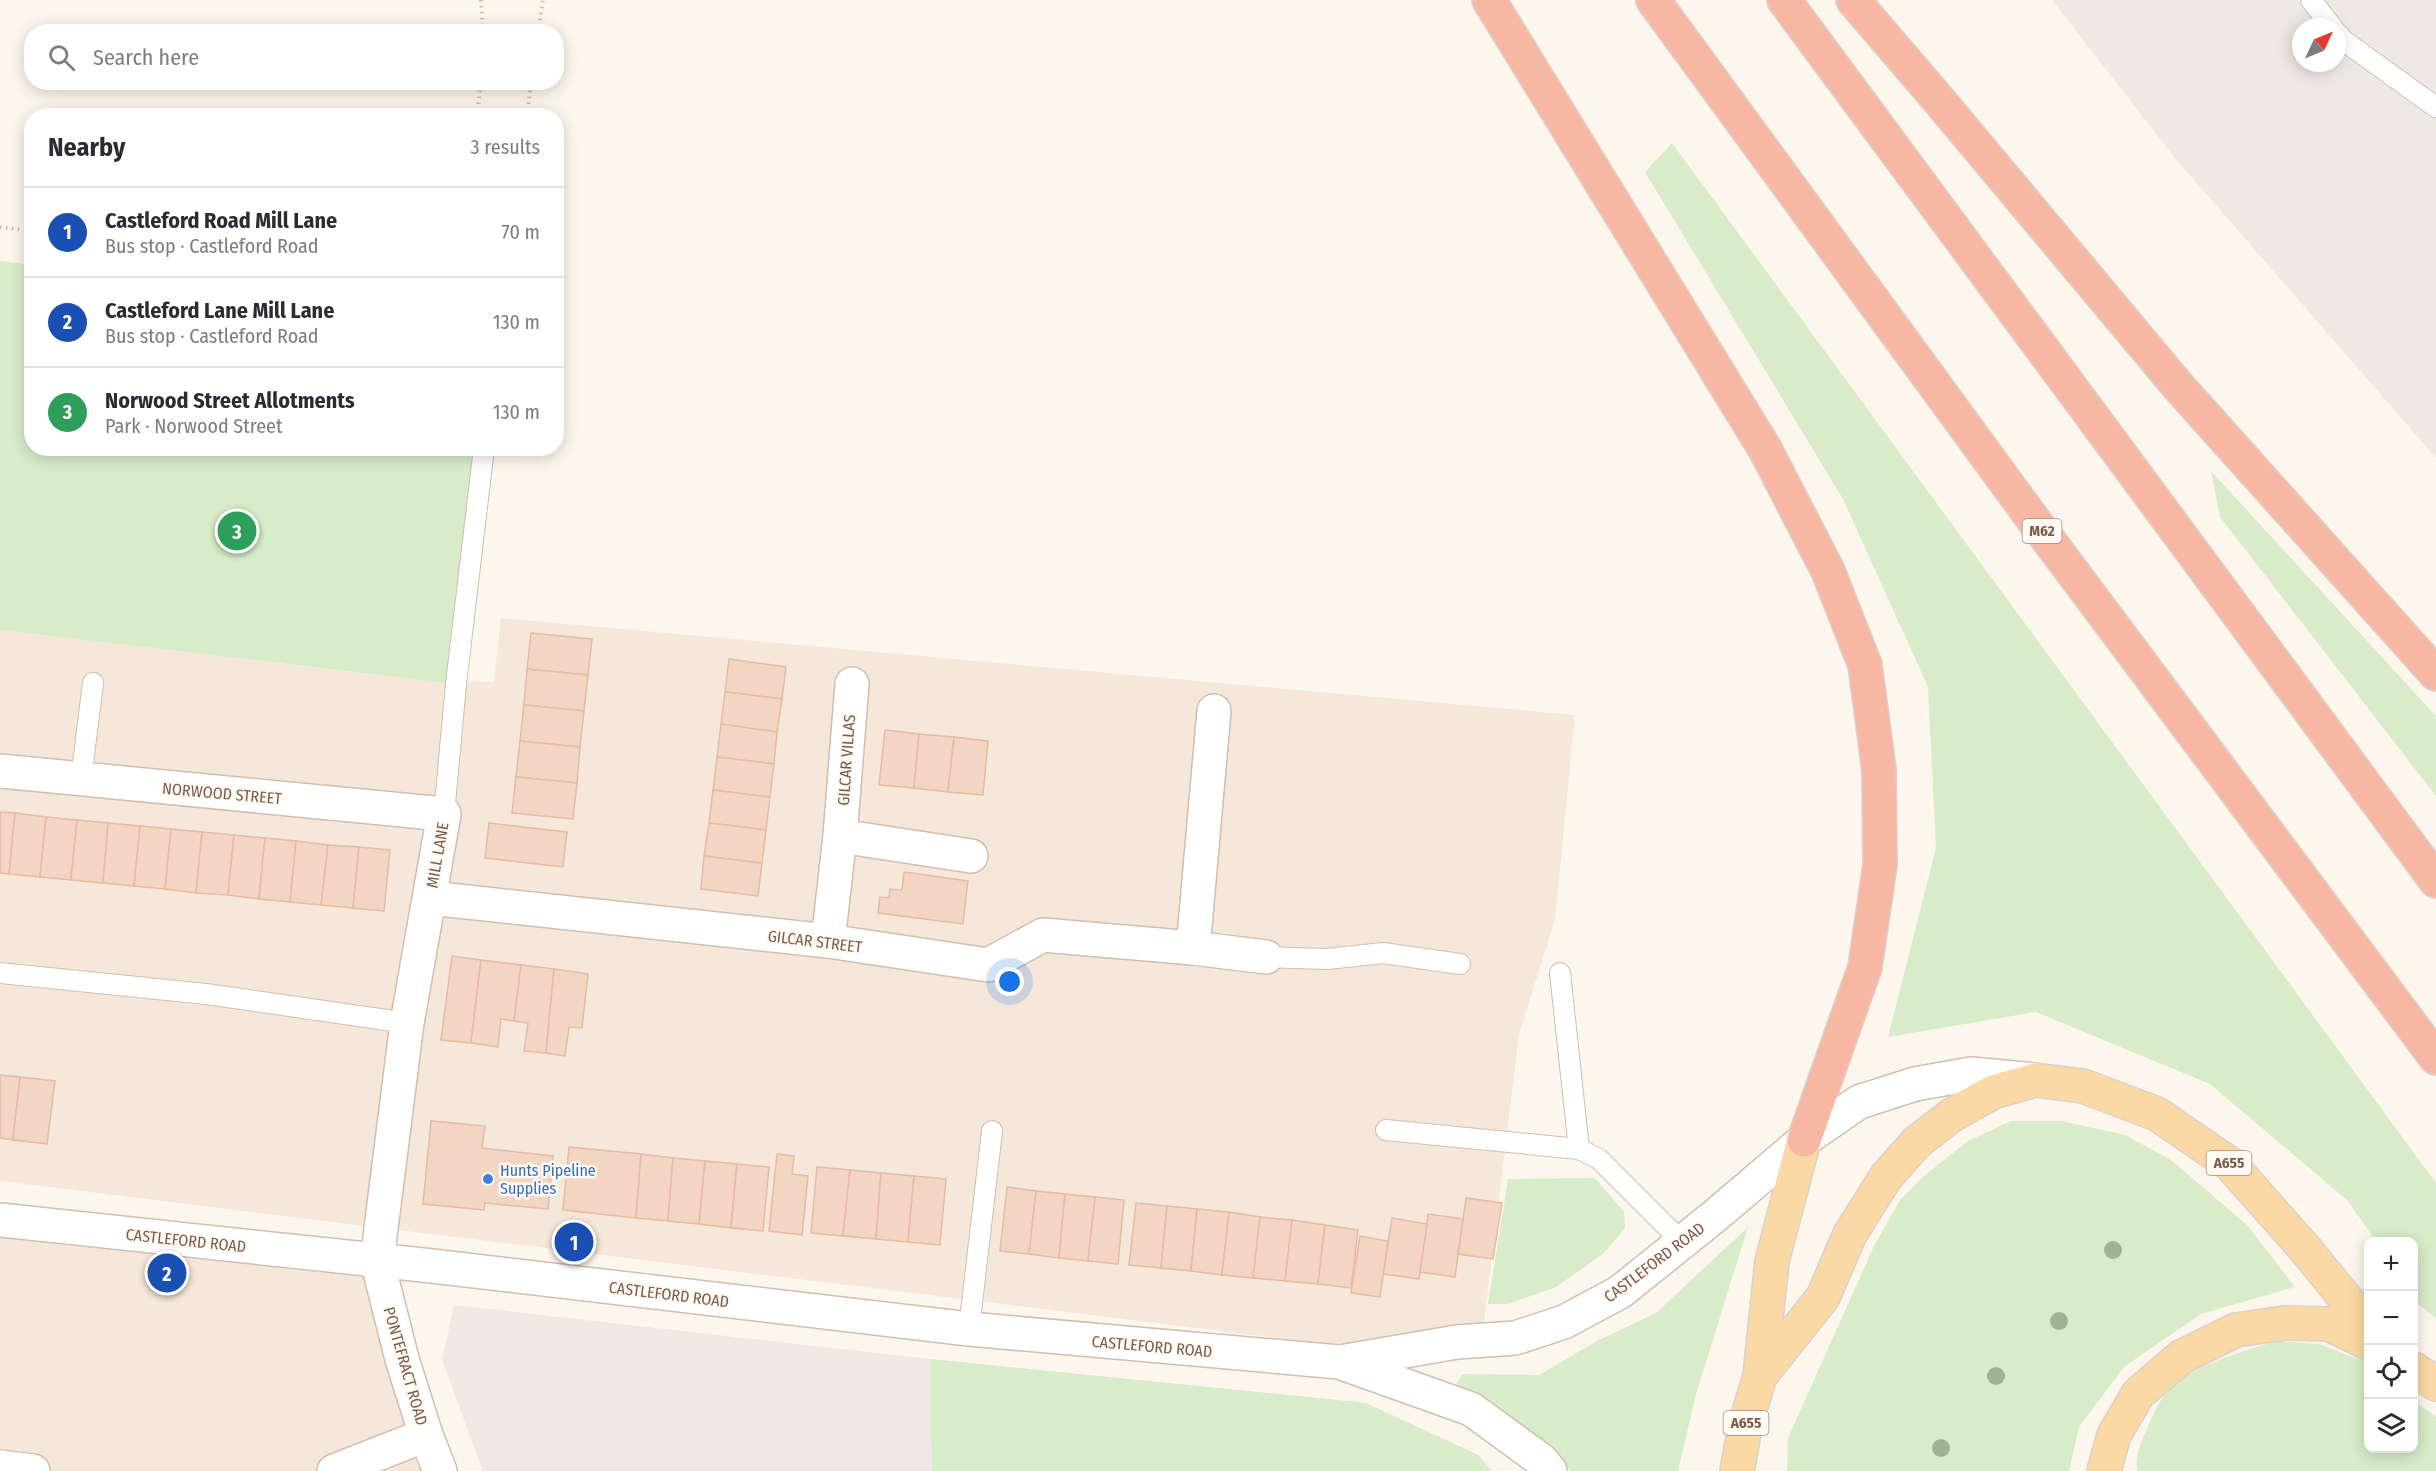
<!DOCTYPE html>
<meta charset="utf-8">
<style>
body{margin:0;font-family:"Fira Sans Condensed",sans-serif;background:#f7f7f7;color:#2b2b33}
.controls{position:absolute;right:18px;bottom:18px;display:grid;overflow:hidden;border-radius:12px;box-shadow:0 3px 15px #0003}
.controls button{width:54px;height:54px;display:grid;place-items:center;padding:0;border:0;border-bottom:2px solid #e1e1e2;background:#fff;color:#2b2b33;font:30px sans-serif}
.compass{position:absolute;left:2292px;top:18px;width:54px;height:54px;border-radius:50%;background:#fff;box-shadow:0 3px 15px #0003;rotate:46deg}
.you{position:absolute;left:1010px;top:982px;width:21px;height:21px;margin:-15px;border:4px solid #fff;border-radius:50%;background:#1a73e8;box-shadow:0 0 0 9px #1a73e833}
.badge{display:grid;place-items:center;width:39px;height:39px;border-radius:50%;background:#b45309;color:#fff;font-size:20px;font-weight:700}
.pin{position:absolute;translate:-50% -50%;border:3px solid #fff;box-shadow:0 2px 6px #0006}
.list{margin:0;padding:0;list-style:none}
h2{display:flex;justify-content:space-between;align-items:center;height:78px;margin:0;padding:0 24px;font-size:26px}
h2 small{font-size:20px;font-weight:400;color:#7c7c81}
.list li{display:grid;grid-template-columns:39px 1fr auto;gap:18px;align-items:center;box-sizing:border-box;height:90px;padding:0 24px;border-top:2px solid #e1e1e2}
.list b{display:block;font-size:22px;white-space:nowrap}
.list p{margin:0;font-size:20px;white-space:nowrap;color:#7c7c81}
.list em{font-size:20px;font-style:normal;color:#7c7c81}
.icon{flex:none;width:33px;height:33px;fill:none;stroke:currentColor;stroke-width:2;stroke-linecap:round;stroke-linejoin:round}
.map{position:relative;flex:none;width:2436px;height:1471px;overflow:hidden}
.search{position:absolute;background:#fff;box-shadow:0 3px 15px #0003;left:24px;top:24px;width:540px;height:66px;display:flex;align-items:center;gap:15px;box-sizing:border-box;padding:0 21px;border-radius:24px;color:#7c7c81;font-size:22px}
.panel{position:absolute;background:#fff;box-shadow:0 3px 15px #0003;left:24px;top:108px;width:540px;height:348px;border-radius:24px}
.map>svg:first-child{display:block}
.residential{fill:#f5e8da}
.industrial{fill:#efe9e4;fill-rule:evenodd}
.green{fill:#d8ecc9}
.building{fill:#f3d5c3;stroke:#e6bba3;stroke-width:1.5}
.lines{fill:none;stroke-linecap:round;stroke-linejoin:round}
.service-casing{stroke:#d1beb0;stroke-width:22}
.minor-casing{stroke:#d1beb0;stroke-width:36}
.tertiary-casing{stroke:#d1beb0;stroke-width:36}
.primary-casing{stroke:#dad1cd;stroke-width:36}
.motorway-casing{stroke:#dad1cd;stroke-width:36}
.path{stroke:#d9b8a5;stroke-width:4;stroke-dasharray:1.5 4.5;stroke-linecap:butt}
.service{stroke:#fff;stroke-width:20}
.minor{stroke:#fff;stroke-width:33}
.tertiary{stroke:#fff;stroke-width:33}
.primary{stroke:#fbd9a5;stroke-width:33}
.motorway{stroke:#f7b7a3;stroke-width:33}
.tree{fill:#a0b28e}
.shop-dot{fill:#3f7fe0;stroke:#fffaf3;stroke-width:2}
.labels{text-anchor:middle;stroke-width:5;stroke-linejoin:round;paint-order:stroke}
.shield{fill:#fffaf3;stroke:#a28b7f;stroke-width:1.5}
.shield-label{font-size:15px;font-weight:bold;fill:#7a5c4d}
.street-label{font-size:16px;fill:#7a5c4d;stroke:#fffaf3}
.shop-label{font-size:16px;fill:#366cbe;stroke:#fffaf3;text-anchor:start}
</style>
<div class="map">
<svg width="2436" height="1471" viewBox="0 0 2436 1471">
<rect width="100%" height="100%" fill="#fdf6ec"/>
<!-- residential -->
<g class="residential">
<path d="M501,618l1074,97 -20,205 -36,114 -36,297 -140,15 -1343,-165v-551l413,49 81,3z"/>
<path d="M0,1220l377,40 63,211h-440z"/>
</g>
<!-- industrial -->
<g class="industrial">
<path d="M2052,0h384v458l-261,-300zM2301,27h36v36h-36z"/>
<path d="M454,1305l476,54 436,44 112,52 14,16h-1009l-41,-111z"/>
</g>
<!-- green -->
<g class="green">
<path d="M1672,143l764,1040v135l-18,-14 -4,-7v-55l-38,-1 -29,-41 -137,-116 -174,-72 -148,25 48,-189 -8,-161 -85,-188 -198,-327z"/>
<path d="M0,261l31,4 1,183 452,1 -28,235 -456,-54z"/>
<path d="M2211,471l225,245v80l-216,-279z"/>
<path d="M2011,1121h50l64,14 46,25 76,65 48,62 -94,27 -77,53 -45,60 -10,44h-282l1,-33 86,-192 26,-46 25,-25 43,-34z"/>
<path d="M1595,1178l29,34 1,16 -22,26 -47,33 -48,17h-20l20,-125z"/>
<path d="M1748,1227l-52,167 -18,77h-107l-13,-16 -102,-71 7,-10 76,1 58,-34 59,-28z"/>
<path d="M2276,1341l43,3 44,17 5,4v83h46v-47l22,16v54h-298c-4,-12 3,-29 8,-40 7,-17 16,-38 32,-50 28,-20 65,-29 98,-40z"/>
<path d="M930,1359l436,44 112,52 14,16h-560z"/>
</g>
<!-- building -->
<g class="building">
<path d="M531,633l61,6 -4,36 -61,-6z"/>
<path d="M729,659l57,8 -4,32 -57,-7z"/>
<path d="M527,669l61,6 -4,36 -60,-6z"/>
<path d="M725,692l57,7 -5,33 -56,-8z"/>
<path d="M524,705l60,6 -4,36 -60,-6z"/>
<path d="M721,724l56,8 -3,32 -57,-7z"/>
<path d="M885,730l34,4 -5,54 -35,-3z"/>
<path d="M919,734l35,3 -6,55 -34,-4z"/>
<path d="M954,737l34,4 -5,54 -35,-3z"/>
<path d="M520,741l60,6 -3,36 -61,-6z"/>
<path d="M717,757l57,7 -4,33 -57,-7z"/>
<path d="M516,777l61,6 -4,36 -61,-6z"/>
<path d="M713,790l57,7 -4,33 -57,-7z"/>
<path d="M0,812l15,1 -6,61 -9,-1z"/>
<path d="M15,813l31,4 -6,60 -31,-3z"/>
<path d="M46,817l31,3 -6,60 -31,-3z"/>
<path d="M77,820l31,3 -5,60 -32,-3z"/>
<path d="M108,823l32,3 -6,60 -31,-3z"/>
<path d="M489,823l78,9 -4,35 -78,-9z"/>
<path d="M709,823l57,7 -4,33 -58,-7z"/>
<path d="M140,826l31,3 -6,60 -31,-3z"/>
<path d="M171,829l31,3 -6,61 -31,-4z"/>
<path d="M202,832l32,3 -6,60 -32,-2z"/>
<path d="M234,835l31,3 -6,61 -31,-4z"/>
<path d="M265,838l31,3 -6,61 -31,-3z"/>
<path d="M296,841l32,4 -7,60 -31,-3z"/>
<path d="M328,845l31,2 -6,61 -32,-3z"/>
<path d="M359,847l31,3 -6,61 -31,-3z"/>
<path d="M704,856l58,7 -4,33 -57,-7z"/>
<path d="M904,872l64,9 -5,43 -85,-11 2,-16 9,1 1,-9 12,1z"/>
<path d="M452,956l29,4 -10,83 -30,-3z"/>
<path d="M481,960l40,5 -7,56 -13,-2 -3,28 -27,-4z"/>
<path d="M521,965l33,4 -8,84 -22,-2 4,-28 -14,-2z"/>
<path d="M554,969l34,5 -6,54 -13,-1 -4,29 -19,-3z"/>
<path d="M0,1075l20,2 -7,63 -13,-2z"/>
<path d="M20,1077l35,4 -8,63 -34,-4z"/>
<path d="M431,1121l54,5 -3,22 71,8 -5,53 -63,-6 -1,7 -61,-6z"/>
<path d="M569,1147l72,7 -5,64 -73,-8z"/>
<path d="M641,1154l32,4 -5,63 -32,-3z"/>
<path d="M777,1154l17,2 -2,18 16,2 -6,59 -33,-4z"/>
<path d="M673,1158l32,3 -6,63 -31,-3z"/>
<path d="M705,1161l32,3 -6,64 -32,-4z"/>
<path d="M737,1164l32,3 -6,64 -32,-3z"/>
<path d="M817,1167l33,3 -7,66 -32,-3z"/>
<path d="M850,1170l31,3 -5,66 -33,-3z"/>
<path d="M881,1173l33,3 -6,66 -32,-3z"/>
<path d="M914,1176l32,3 -6,66 -32,-3z"/>
<path d="M1007,1187l29,4 -7,63 -29,-3z"/>
<path d="M1036,1191l29,3 -6,64 -30,-4z"/>
<path d="M1065,1194l30,3 -7,64 -29,-3z"/>
<path d="M1095,1197l29,3 -6,64 -30,-3z"/>
<path d="M1466,1198l36,5 -9,56 -35,-5z"/>
<path d="M1136,1203l31,3 -6,62 -32,-3z"/>
<path d="M1167,1206l30,3 -6,62 -30,-3z"/>
<path d="M1197,1209l32,3 -7,63 -31,-4z"/>
<path d="M1229,1212l31,5 -7,61 -31,-3z"/>
<path d="M1428,1214l35,5 -8,58 -35,-5z"/>
<path d="M1260,1217l32,3 -7,61 -32,-3z"/>
<path d="M1392,1218l35,6 -8,55 -36,-5z"/>
<path d="M1292,1220l33,5 -7,59 -33,-3z"/>
<path d="M1325,1225l33,5 -7,58 -33,-4z"/>
<path d="M1360,1236l28,5 -8,56 -29,-4z"/>
</g>
<g class="lines">
<defs>
<g id="service">
<path d="M2311,0l21,27"/>
<path d="M2337,33l7,8 92,66"/>
<path d="M81,779l12,-96"/>
<path d="M444,814l12,-130 28,-236"/>
<path d="M1266,957l61,2 56,-6 77,11"/>
<path d="M0,973l206,21 201,29"/>
<path d="M1560,973l19,176"/>
<path d="M1386,1130l193,19 20,10 84,84"/>
<path d="M969,1329l23,-198"/>
</g>
<g id="minor">
<path d="M0,771l444,43 -37,209 -30,237 25,99 24,76 14,36"/>
<path d="M840,836l131,20"/>
<path d="M430,898l398,43 160,24 55,-30 150,13 73,9"/>
<path d="M828,941l12,-105 12,-152"/>
<path d="M1193,948l21,-237"/>
<path d="M0,1467l33,4"/>
<path d="M334,1471l92,-36"/>
</g>
<g id="tertiary">
<path d="M0,1220l432,46 537,63 370,33 132,47 70,51 9,11"/>
<path d="M1340,1362l117,-20 58,-4 49,-16 56,-30 96,-77 88,-75 55,-38 56,-18 56,-10 64,6"/>
</g>
<g id="primary">
<path d="M2414,1369l22,15"/>
<path d="M1760,1376l12,-115 32,-121"/>
<path d="M1737,1471l9,-49 14,-46 63,-79 27,-63 36,-57 31,-35 35,-27 41,-23 42,-12 48,6 74,28 73,50 76,86 62,76"/>
<path d="M2104,1471l10,-36 24,-41 43,-37 55,-27 48,-7 45,1 39,19"/>
</g>
<g id="motorway">
<path d="M1489,0l276,449 63,122 37,94 14,105 1,95 -15,102 -61,173"/>
<path d="M1653,0l382,522 401,536"/>
<path d="M1784,0l652,881"/>
<path d="M1853,0l84,98 241,288 258,288"/>
</g>
</defs>
<!-- service casing -->
<use href="#service" class="service-casing"/>
<!-- minor casing -->
<use href="#minor" class="minor-casing"/>
<!-- tertiary casing -->
<use href="#tertiary" class="tertiary-casing"/>
<!-- primary casing -->
<use href="#primary" class="primary-casing"/>
<!-- motorway casing -->
<use href="#motorway" class="motorway-casing"/>
<!-- path -->
<g class="path">
<path d="M481,0l2,32"/>
<path d="M538,32l5,-32"/>
<path d="M477,116l4,-34"/>
<path d="M527,116l4,-34"/>
<path d="M0,227l32,4"/>
</g>
<!-- service -->
<use href="#service" class="service"/>
<!-- minor -->
<use href="#minor" class="minor"/>
<!-- tertiary -->
<use href="#tertiary" class="tertiary"/>
<!-- primary -->
<use href="#primary" class="primary"/>
<!-- motorway -->
<use href="#motorway" class="motorway"/>
</g>
<!-- trees -->
<g class="tree">
<circle cx="2113" cy="1250" r="9"/>
<circle cx="2059" cy="1321" r="9"/>
<circle cx="1996" cy="1376" r="9"/>
<circle cx="1941" cy="1448" r="9"/>
</g>
<!-- markers -->
<circle class="shop-dot" cx="488" cy="1179" r="6"/>
<g class="labels">
<!-- shield labels -->
<g class="shield">
<rect x="2022.5" y="519" width="39" height="24" rx="4.5"/>
<rect x="2206.5" y="1151" width="45" height="24" rx="4.5"/>
<rect x="1723.5" y="1411" width="45" height="24" rx="4.5"/>
</g>
<g class="shield-label">
<text x="2042" y="536">M62</text>
<text x="2229" y="1168">A655</text>
<text x="1746" y="1428">A655</text>
</g>
<!-- street labels -->
<g class="street-label">
<text transform="translate(846 760) rotate(-86)" y="6">GILCAR VILLAS</text>
<text transform="translate(222 793) rotate(5)" y="6">NORWOOD STREET</text>
<text transform="translate(437 855) rotate(-80)" y="6">MILL LANE</text>
<text transform="translate(815 941) rotate(7)" y="6">GILCAR STREET</text>
<text transform="translate(186 1240) rotate(6)" y="6">CASTLEFORD ROAD</text>
<text transform="translate(1654 1262) rotate(-37)" y="6">CASTLEFORD ROAD</text>
<text transform="translate(669 1294) rotate(7)" y="6">CASTLEFORD ROAD</text>
<text transform="translate(1152 1346) rotate(5)" y="6">CASTLEFORD ROAD</text>
<text transform="translate(406 1366) rotate(74)" y="6">PONTEFRACT ROAD</text>
</g>
<!-- shop labels -->
<g class="shop-label">
<text x="500" y="1176">Hunts Pipeline<tspan x="500" dy="18">Supplies</tspan></text>
</g>
</g>
</svg>
<div class="controls">
<button>+</button>
<button>−</button>
<button><svg class="icon" aria-label="locate" viewBox="0 0 24 24"><circle cx="12" cy="12" r="6"/><path d="M12 2v4M12 18v4M2 12h4M18 12h4"/></svg></button>
<button><svg class="icon" aria-label="layers" viewBox="0 0 24 24"><path d="M12 4l9 5-9 5-9-5zM3 14l9 5 9-5"/></svg></button>
</div>
<svg class="compass" viewBox="-18 -18 36 36"><path d="M0-13l5 13h-10z" fill="#e53935"/><path d="M0 13l5-13h-10z" fill="#7c7c81"/></svg>
<div class="you"></div>
<div class="pin badge" style="left:574px;top:1242px;background:#1a4fb4">1</div>
<div class="pin badge" style="left:167px;top:1273px;background:#1a4fb4">2</div>
<div class="pin badge" style="left:237px;top:531px;background:#2e9e5b">3</div>
<div class="search"><svg class="icon" aria-label="search" viewBox="0 0 24 24"><circle cx="10" cy="10" r="6"/><path d="M15 15l6 6"/></svg>Search here</div>
<section class="panel">
<h2>Nearby<small>3 results</small></h2>
<ul class="list">
<li><span class="badge" style="background:#1a4fb4">1</span><div><b>Castleford Road Mill Lane</b><p>Bus stop · Castleford Road</p></div><em>70 m</em></li>
<li><span class="badge" style="background:#1a4fb4">2</span><div><b>Castleford Lane Mill Lane</b><p>Bus stop · Castleford Road</p></div><em>130 m</em></li>
<li><span class="badge" style="background:#2e9e5b">3</span><div><b>Norwood Street Allotments</b><p>Park · Norwood Street</p></div><em>130 m</em></li>
</ul>
</section>
</div>
